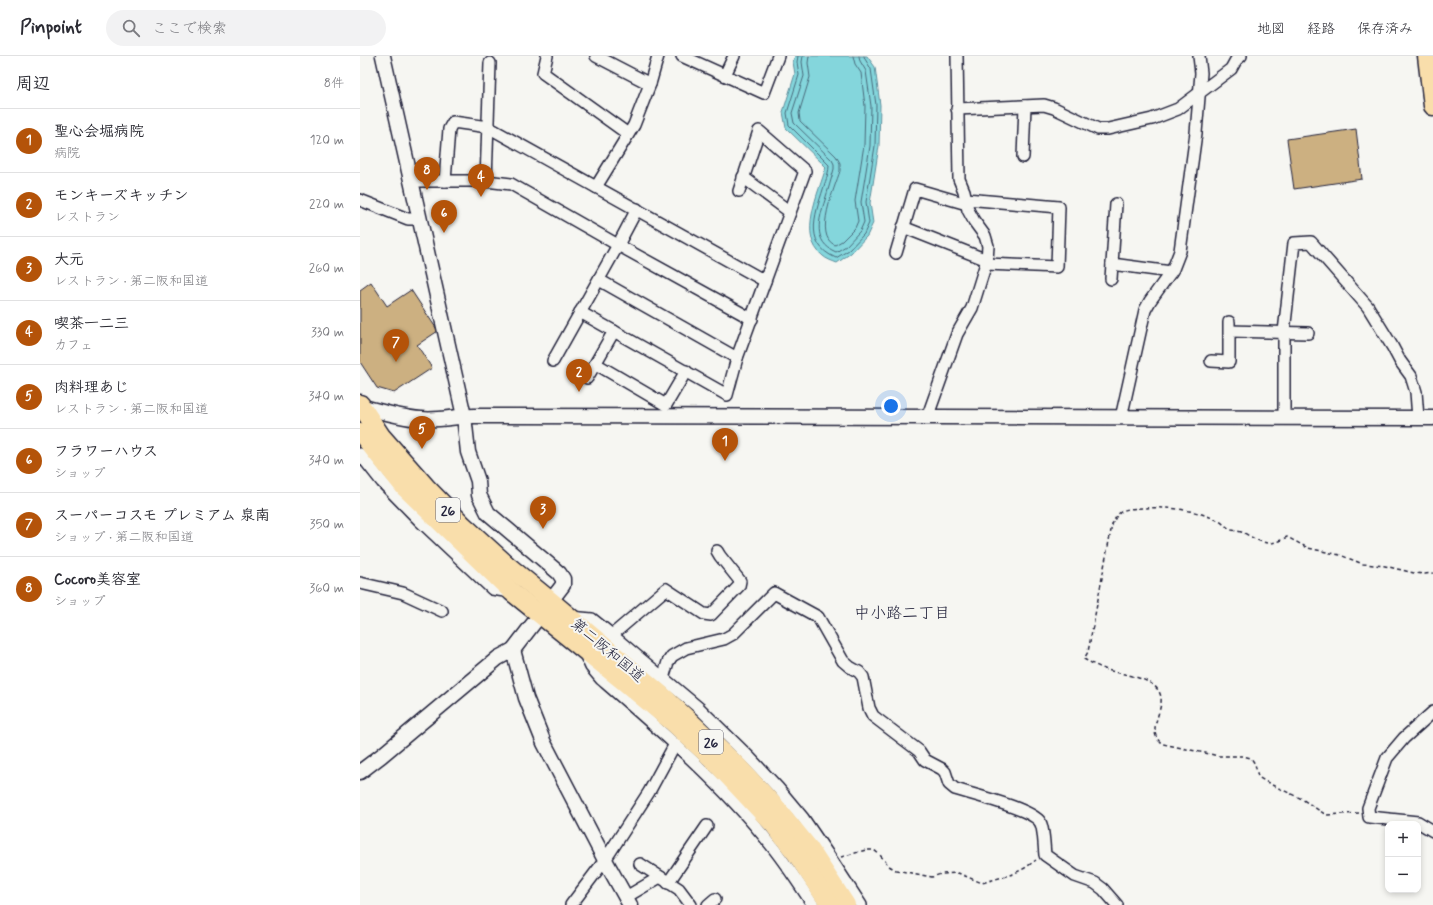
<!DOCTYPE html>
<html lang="ja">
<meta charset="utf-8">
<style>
body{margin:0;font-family:Mynerve,"Klee One",sans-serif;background:#f2f2f3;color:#2b2b33}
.controls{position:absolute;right:12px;bottom:12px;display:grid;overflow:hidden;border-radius:8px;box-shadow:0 2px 6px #0003}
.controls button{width:36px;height:36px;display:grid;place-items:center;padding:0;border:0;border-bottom:1px solid #e1e1e2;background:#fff;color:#2b2b33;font:20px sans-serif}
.you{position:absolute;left:531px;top:350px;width:14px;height:14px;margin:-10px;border:3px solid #fff;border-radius:50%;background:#1a73e8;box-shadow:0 0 0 6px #1a73e833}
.badge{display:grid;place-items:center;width:26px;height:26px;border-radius:50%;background:#b45309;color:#fff;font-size:13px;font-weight:700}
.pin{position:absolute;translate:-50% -33px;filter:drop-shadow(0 1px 2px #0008)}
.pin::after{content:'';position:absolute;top:21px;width:14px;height:12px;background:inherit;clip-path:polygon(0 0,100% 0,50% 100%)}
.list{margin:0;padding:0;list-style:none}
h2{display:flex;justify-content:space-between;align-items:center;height:52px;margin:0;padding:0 16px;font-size:17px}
h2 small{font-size:13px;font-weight:400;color:#7c7c81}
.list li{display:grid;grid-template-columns:26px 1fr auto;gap:12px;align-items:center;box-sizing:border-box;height:64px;padding:0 16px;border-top:1px solid #e1e1e2}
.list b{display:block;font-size:15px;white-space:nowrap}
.list p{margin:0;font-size:13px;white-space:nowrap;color:#7c7c81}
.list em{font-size:13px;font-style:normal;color:#7c7c81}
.icon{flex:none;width:22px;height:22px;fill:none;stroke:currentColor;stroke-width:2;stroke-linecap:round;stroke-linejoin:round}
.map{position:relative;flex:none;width:1073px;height:849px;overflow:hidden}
header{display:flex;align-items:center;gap:24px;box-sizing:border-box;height:56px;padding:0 20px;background:#fff;border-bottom:1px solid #e1e1e2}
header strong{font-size:19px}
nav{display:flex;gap:22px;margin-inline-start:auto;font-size:14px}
.search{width:280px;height:36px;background:#f2f2f3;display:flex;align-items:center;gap:10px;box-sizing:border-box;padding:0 14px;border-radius:22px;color:#7c7c81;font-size:15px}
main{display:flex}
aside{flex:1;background:#fff}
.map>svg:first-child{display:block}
.water{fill:#84d6dc;stroke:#5d8e9c}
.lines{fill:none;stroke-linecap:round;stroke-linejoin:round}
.shore{stroke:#496a7b;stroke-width:1}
.building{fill:#ccb081;stroke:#22223b}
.minor-casing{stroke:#22223b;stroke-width:14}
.tertiary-casing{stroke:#22223b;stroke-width:17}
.primary-casing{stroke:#22223b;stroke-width:21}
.trunk-casing{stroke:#22223b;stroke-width:21}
.path{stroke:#22223b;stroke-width:1.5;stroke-dasharray:4 3;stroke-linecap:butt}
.minor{stroke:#f6f6f2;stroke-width:11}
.tertiary{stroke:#f6f6f2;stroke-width:14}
.primary{stroke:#f9deab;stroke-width:18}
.trunk{stroke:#f9deab;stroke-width:18}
.labels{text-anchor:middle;stroke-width:4;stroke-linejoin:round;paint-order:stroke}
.shield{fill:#f6f6f2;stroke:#626272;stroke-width:1}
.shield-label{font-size:14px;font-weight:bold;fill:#22223b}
.street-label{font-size:15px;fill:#22223b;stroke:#f6f6f2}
.neighbourhood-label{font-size:16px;fill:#22223b;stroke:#f6f6f2}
</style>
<header>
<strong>Pinpoint</strong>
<div class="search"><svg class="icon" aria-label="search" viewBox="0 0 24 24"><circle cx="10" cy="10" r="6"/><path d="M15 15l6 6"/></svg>ここで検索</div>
<nav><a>地図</a><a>経路</a><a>保存済み</a></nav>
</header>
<main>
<aside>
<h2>周辺<small>8件</small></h2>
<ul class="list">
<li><span class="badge">1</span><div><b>聖心会堀病院</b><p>病院</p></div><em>120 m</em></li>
<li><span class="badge">2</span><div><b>モンキーズキッチン</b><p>レストラン</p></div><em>220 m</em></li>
<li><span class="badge">3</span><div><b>大元</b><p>レストラン · 第二阪和国道</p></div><em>260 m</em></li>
<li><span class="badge">4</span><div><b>喫茶一二三</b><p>カフェ</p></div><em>330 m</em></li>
<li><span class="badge">5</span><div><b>肉料理あじ</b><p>レストラン · 第二阪和国道</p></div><em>340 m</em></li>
<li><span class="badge">6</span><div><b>フラワーハウス</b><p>ショップ</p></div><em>340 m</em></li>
<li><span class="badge">7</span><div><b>スーパーコスモ プレミアム 泉南</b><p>ショップ · 第二阪和国道</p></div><em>350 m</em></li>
<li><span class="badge">8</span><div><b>Cocoro美容室</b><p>ショップ</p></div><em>360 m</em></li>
</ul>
</aside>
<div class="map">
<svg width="1073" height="849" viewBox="0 0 1073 849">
<rect width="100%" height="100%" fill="#f6f6f2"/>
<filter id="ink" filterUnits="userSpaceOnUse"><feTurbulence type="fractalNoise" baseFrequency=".025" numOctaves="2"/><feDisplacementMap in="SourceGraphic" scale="8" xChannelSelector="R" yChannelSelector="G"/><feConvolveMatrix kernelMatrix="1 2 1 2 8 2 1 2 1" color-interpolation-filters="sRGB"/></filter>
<g filter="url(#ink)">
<!-- water -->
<path class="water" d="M435,0h72l8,11 5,38 -1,41 -9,57 3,20 -6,13 -16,17 -14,10c-5,-2 -11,-4 -14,-7 -26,-20 -4,-64 3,-89l-40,-39 -3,-16 12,-38 -2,-12z"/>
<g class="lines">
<!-- shore -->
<g class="shore">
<path d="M438,0l-1,6 2,13 -12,38 2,12 40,40c0,6 -2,12 -4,18 -8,27 -24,60 11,75l13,-8 15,-16 5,-11 -3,-21 9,-56 1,-41 -5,-36 -6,-10 -1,-3"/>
<path d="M443,0l-1,6 2,14 -12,37 2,10 38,37 2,4v5c-3,11 -6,21 -9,31 -6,19 -13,42 11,52l10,-6 14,-15 4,-9 -3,-20 9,-56 1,-40 -5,-35 -6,-10 -1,-5"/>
<path d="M449,0l-1,7 2,14 -11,36 1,8 36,35 4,7v8c-5,16 -27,65 -5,74l7,-4 13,-13 3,-7 -3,-20 9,-56 1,-39 -4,-33 -6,-9 -2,-8"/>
</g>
</g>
<!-- building -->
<g class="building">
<path d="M996,73l6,50 -68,10 -7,-50z"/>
<path d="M11,226l16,24 24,-16 27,41 -21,14 15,23 -38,25 -17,-5 -17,-26v-72z"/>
</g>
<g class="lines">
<defs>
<g id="minor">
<path d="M187,0l-4,17 85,61"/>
<path d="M236,0l54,28"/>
<path d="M322,0l82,37 14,-37"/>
<path d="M365,19l9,-19"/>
<path d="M597,53l87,-4 10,3 44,21h10l44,-10 26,-10 53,-40 5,-9 5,-4"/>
<path d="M663,101l2,-51"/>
<path d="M383,121l47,35"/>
<path d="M50,125h76l25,3 107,61 134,74"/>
<path d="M85,125l4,-52 4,-7 35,5 277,154"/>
<path d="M126,125l4,-118"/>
<path d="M236,131l38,-62 16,-41 8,-28"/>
<path d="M606,143l93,8 -2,60 -71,-3"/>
<path d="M0,144l48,19h11"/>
<path d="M543,171l84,33"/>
<path d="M536,197l19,-64 52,15"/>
<path d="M752,208l59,8"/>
<path d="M751,223l5,-75"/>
<path d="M239,224l138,78"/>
<path d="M220,256l147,83 10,-37 68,-187 -46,-40 -20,60"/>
<path d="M870,275l78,2"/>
<path d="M193,305l65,-116 19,-36"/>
<path d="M851,305l18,1v-40"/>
<path d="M236,308l70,41 20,-34"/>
<path d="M227,322l27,-47"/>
<path d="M924,361v-85l10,-89 17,-1 57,65 24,39 8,15 11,15 5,16 2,26"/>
<path d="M567,362l30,-84 15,-26 15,-48 1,-14 -3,-10 -11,-15 -6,-11 -4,-19 -5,-12 -2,-123"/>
<path d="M761,362l24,-108 5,-9 23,-32 7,-18 16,-118 5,-60 -2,-17"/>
<path d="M0,398l22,28 38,39 72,68 19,3"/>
<path d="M0,527l43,10 39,18"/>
<path d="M210,561l22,2 20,16 87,73 51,50 28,30 25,30 28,41 30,46"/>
<path d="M252,579l54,-46 38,25 7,1 28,-29 1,-5 -20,-25 -3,-5"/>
<path d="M225,598l6,13 10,12c59,51 121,104 170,166 15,19 29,40 42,60"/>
<path d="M303,622l5,-16 4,-6 14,-8 38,-9 9,-5 41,-41 44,24 25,44 7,6 9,5 4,5 6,31 4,8 46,35 6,9 17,9 3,3 4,12 6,5c16,5 77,20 85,33 4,6 4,25 5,33l30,21 20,7 8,6 14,16"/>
<path d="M1073,656l-29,26 -17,20 -19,50 1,9 49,5 15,9"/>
<path d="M280,808l39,25 12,16"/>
<path d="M308,827l39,-57"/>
<path d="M266,841l34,-20"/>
<path d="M211,849l34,-45 44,-68 26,-48"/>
<path d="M348,849l7,-6"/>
</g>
<g id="tertiary">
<path d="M0,350c18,5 43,12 61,13 18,2 35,-3 53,-3l959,2"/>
<path d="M153,594l13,48 18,45 61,117 25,45"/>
<path d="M0,716l21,-16 117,-98 15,-8 50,-65v-6l-4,-6 -71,-60 -9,-18 -1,-14 -10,-29 -4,-36 -81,-360"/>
</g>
<path id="primary" d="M1067,0l6,50"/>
<g id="trunk">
<path d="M0,348l21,32 45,51 37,38 44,40 45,37 110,93 76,71 37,40 34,42 37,57"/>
<path d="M0,376l45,56 107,104 111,89 48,40 43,40 59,63 24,31 33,50"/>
</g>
</defs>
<!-- minor casing -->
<use href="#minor" class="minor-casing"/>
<!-- tertiary casing -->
<use href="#tertiary" class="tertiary-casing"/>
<!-- primary casing -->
<use href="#primary" class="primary-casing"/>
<!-- trunk casing -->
<use href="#trunk" class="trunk-casing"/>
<!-- path -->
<g class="path">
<path d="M999,757l-33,2 -24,-16 -30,-14 -14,-8 -3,-13 -4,-6 -8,-2h-24l-56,-12c-21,-13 7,-38 -5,-54 -9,-13 -37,-16 -51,-20 -8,-3 -16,-7 -23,-11l4,-7 24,-127c7,-18 15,-16 32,-17 26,-1 51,1 75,13 5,3 8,7 13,9 4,1 8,1 12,3 6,3 13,8 19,9 9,3 16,-1 24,-5l21,11 32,7 23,9 22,2 29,7 11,1 8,-1"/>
<path d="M481,801l25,-7h8l6,5 9,11 7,4 36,7 9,-3 17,-1 24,10 31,-9 12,-6 11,-8"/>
</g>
<!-- minor -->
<use href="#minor" class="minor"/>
<!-- tertiary -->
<use href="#tertiary" class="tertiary"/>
<!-- primary -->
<use href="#primary" class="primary"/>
<!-- trunk -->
<use href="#trunk" class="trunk"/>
</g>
</g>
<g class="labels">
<!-- shield labels -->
<g class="shield">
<rect x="76" y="442" width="24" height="24" rx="3"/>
<rect x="339" y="674" width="24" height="24" rx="3"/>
</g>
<g class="shield-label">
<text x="88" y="459">26</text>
<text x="351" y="691">26</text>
</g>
<!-- street labels -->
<g class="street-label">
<text transform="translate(248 594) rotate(40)" y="5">第二阪和国道</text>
</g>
<!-- neighbourhood labels -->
<g class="neighbourhood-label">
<text x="542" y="562">中小路二丁目</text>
</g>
</g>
</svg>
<div class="controls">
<button>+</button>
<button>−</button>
</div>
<div class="you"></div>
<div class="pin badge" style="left:365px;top:405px">1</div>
<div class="pin badge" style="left:219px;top:336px">2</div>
<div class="pin badge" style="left:183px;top:473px">3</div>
<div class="pin badge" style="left:121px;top:141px">4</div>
<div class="pin badge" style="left:62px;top:393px">5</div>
<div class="pin badge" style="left:84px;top:177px">6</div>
<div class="pin badge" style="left:36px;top:306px">7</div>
<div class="pin badge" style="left:67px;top:134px">8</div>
</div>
</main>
